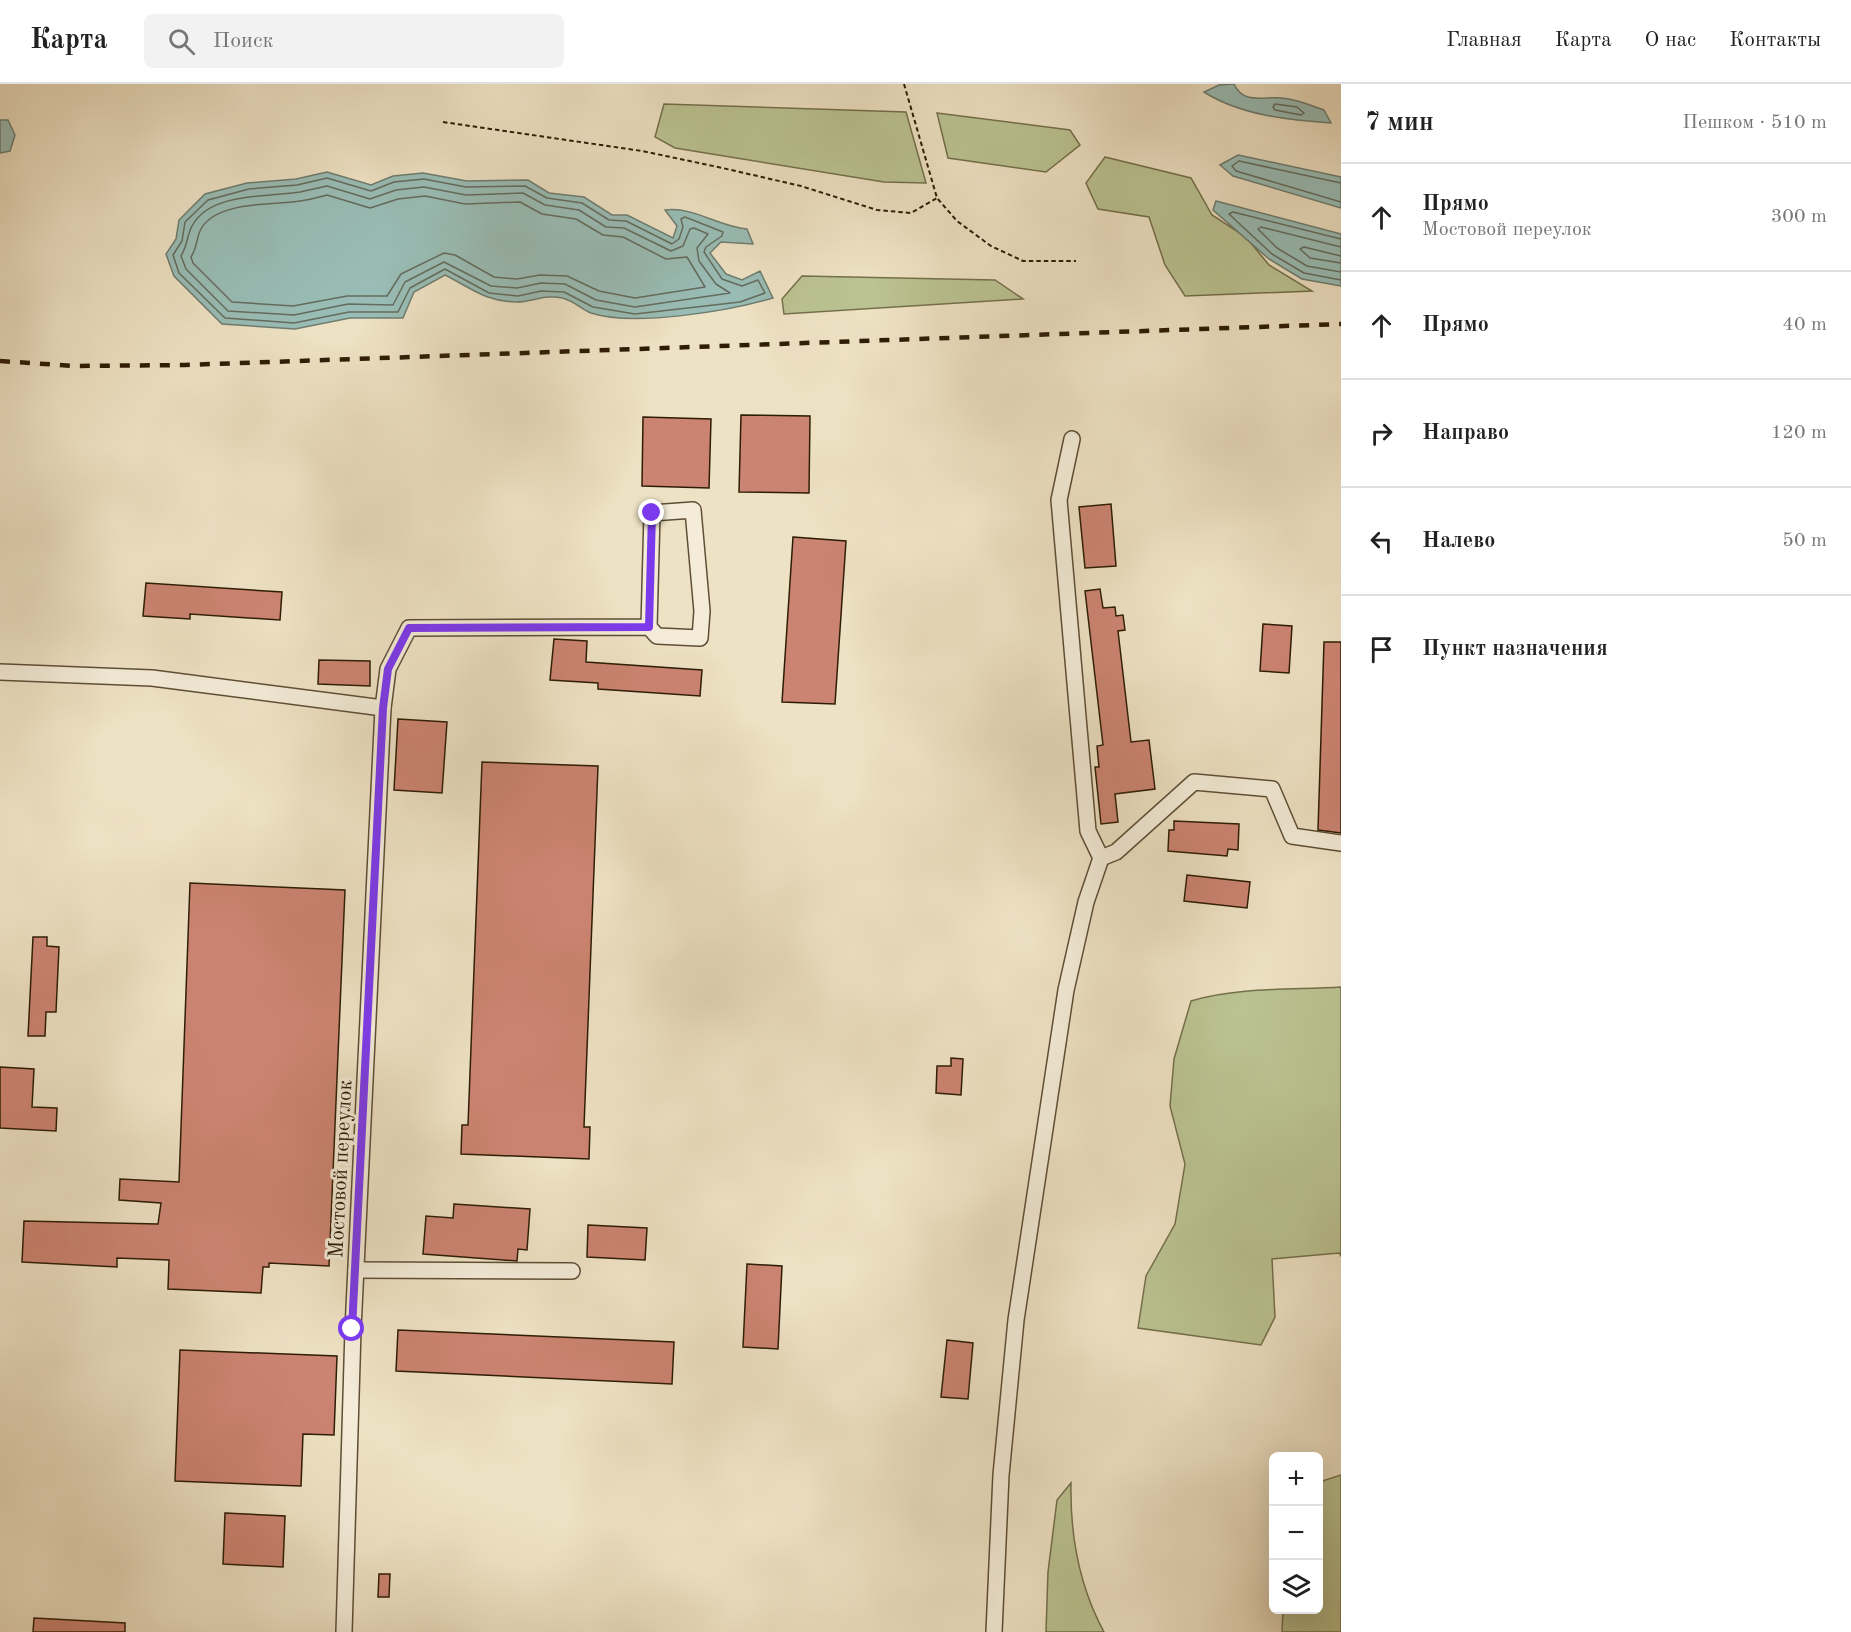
<!DOCTYPE html>
<html lang="ru">
<meta charset="utf-8">
<style>
body{margin:0;font-family:"Old Standard TT",serif;background:#f2f2f2;color:#222}
.controls{position:absolute;right:18px;bottom:18px;display:grid;overflow:hidden;border-radius:9px;box-shadow:0 6px 24px #0002}
.controls button{width:54px;height:54px;display:grid;place-items:center;padding:0;border:0;border-bottom:2px solid #e0e0e0;background:#fff;color:#222;font:30px sans-serif}
.stop{position:absolute;width:18px;height:18px;margin:-14px;border:4px solid #7c3aed;border-radius:50%;background:#fff}
.stop.end{background:#7c3aed;border-color:#fff;box-shadow:0 2px 6px #0008}
.list{margin:0;padding:0;list-style:none}
h2{display:flex;justify-content:space-between;align-items:center;height:78px;margin:0;padding:0 24px;font-size:26px}
h2 small{font-size:20px;font-weight:400;color:#767676}
.list li{display:grid;grid-template-columns:39px 1fr auto;gap:18px;align-items:center;box-sizing:border-box;height:108px;padding:0 24px;border-top:2px solid #e0e0e0}
.list b{display:block;font-size:22px;white-space:nowrap}
.list p{margin:0;font-size:20px;white-space:nowrap;color:#767676}
.list em{font-size:20px;font-style:normal;color:#767676}
.icon{flex:none;width:33px;height:33px;fill:none;stroke:currentColor;stroke-width:2;stroke-linecap:round;stroke-linejoin:round}
.map{position:relative;flex:none;width:1341px;height:1548px;overflow:hidden}
header{display:flex;align-items:center;gap:36px;box-sizing:border-box;height:84px;padding:0 30px;background:#fff;border-bottom:2px solid #e0e0e0}
header strong{font-size:28px}
nav{display:flex;gap:33px;margin-inline-start:auto;font-size:21px}
.search{width:420px;height:54px;background:#f2f2f2;display:flex;align-items:center;gap:15px;box-sizing:border-box;padding:0 21px;border-radius:9px;color:#767676;font-size:22px}
main{display:flex}
aside{flex:1;background:#fff}
.map>svg:first-child{display:block}
.green{fill:#bbc392;stroke:#74704c;stroke-width:1.5}
.water{fill:#99bdb6;stroke:#6e7d6f;stroke-width:1.5}
.lines{fill:none;stroke-linecap:round;stroke-linejoin:round}
.shore{stroke:#646c5e;stroke-width:1.5}
.building{fill:#cc8472;stroke:#2e1c05;stroke-width:1.5}
.minor-casing{stroke:#5e4e35;stroke-width:18}
.path{stroke:#2e1c05;stroke-width:2;stroke-dasharray:4.5 3;stroke-linecap:butt}
.minor{stroke:#f4ecd9;stroke-width:15}
.rail{stroke:#2e1c05;stroke-width:4.5;stroke-dasharray:10 10;stroke-linecap:butt}
.route{stroke:#7c3aed;stroke-width:8}
.labels{text-anchor:middle;stroke-width:6;stroke-linejoin:round;paint-order:stroke}
.street-label{font-size:21px;fill:#2e1c05;stroke:#f4ecd9}
</style>
<header>
<strong>Карта</strong>
<div class="search"><svg class="icon" aria-label="search" viewBox="0 0 24 24"><circle cx="10" cy="10" r="6"/><path d="M15 15l6 6"/></svg>Поиск</div>
<nav><a>Главная</a><a>Карта</a><a>О нас</a><a>Контакты</a></nav>
</header>
<main>
<div class="map">
<svg width="1341" height="1548" viewBox="0 0 1341 1548">
<rect width="100%" height="100%" fill="#eee2c4"/>
<filter id="stains"><feTurbulence type="fractalNoise" baseFrequency=".00333" numOctaves="4"/><feColorMatrix values="0 0 0 0 .2 0 0 0 0 .09 0 0 0 0 .02 0 0 0 .5 -.17"/></filter>
<radialGradient id="worn" r=".72"><stop offset=".6" stop-color="#630" stop-opacity="0"/><stop offset="1" stop-color="#630" stop-opacity=".3"/></radialGradient>
<!-- green -->
<g class="green">
<path d="M664,20l242,8 20,71 -42,-1 -209,-34 -20,-11z"/>
<path d="M937,29l133,17 10,15 -34,27 -98,-14z"/>
<path d="M1105,73l86,21 21,37 34,22 23,28 43,26 -127,5 -20,-31 -16,-48 -51,-8 -12,-26z"/>
<path d="M802,192l193,4 28,19 -239,15 -2,-15z"/>
<path d="M1341,903v269l-2,-3 -67,6 3,58 -14,28 -123,-17 8,-52 29,-52 10,-60 -15,-58 4,-47 17,-58c47,-14 101,-11 150,-14z"/>
<path d="M1341,1391v157h-59l1,-22h35l1,-128z"/>
<path d="M1071,1399c-1,52 8,103 33,149h-58l2,-60 9,-72z"/>
</g>
<!-- water -->
<g class="water">
<path d="M1234,0c9,21 31,12 48,14 14,1 28,7 42,12l7,13c-43,-3 -91,-8 -127,-31l15,-7z"/>
<path d="M0,36h8l7,15 -5,16 -10,2z"/>
<path d="M1238,71l103,22v31l-108,-32 -13,-11z"/>
<path d="M327,88l44,13 22,-9 30,-3 44,8 61,-1 21,13 35,4 28,18h15l46,23 4,-12 -12,-16c28,-4 54,17 82,19l6,15 -32,-2 -11,11 16,21 16,6 18,-9 13,27c-44,13 -139,29 -182,15 -10,-4 -18,-13 -29,-15 -16,-4 -30,4 -45,4 -31,0 -46,-14 -72,-27l-31,17 -11,26h-53l-55,11 -73,-5 -48,-48 -8,-22 10,-15 3,-19 26,-26 42,-11 49,-4z"/>
<path d="M1216,117l125,33v52l-39,-7 -33,-20 -56,-49z"/>
</g>
<g class="lines">
<!-- shore -->
<g class="shore">
<path d="M1275,20l22,3 7,6 -3,2 -26,-5 -2,-3z"/>
<path d="M327,94l44,13 23,-9 30,-3 42,8 59,-1 22,12 35,5 27,17 17,1 46,23 7,-5 4,-12 -2,-8 4,-2 38,15 -1,4 -16,11 -2,5 18,27 20,7 16,-6 7,13 -25,9 -105,12 -42,-7 -29,-15 -23,-1 -23,5 -29,-3 -44,-24 -35,19 -12,24h-49l-55,11 -69,-5 -46,-45 -6,-18 9,-14 3,-19 23,-22 41,-11 48,-4z"/>
<path d="M1341,99l-102,-22 -7,5 4,5 105,31"/>
<path d="M327,102l43,13 26,-9 28,-3 42,8 57,-2 22,12 34,5 27,17 18,1 47,23 12,-5 7,-17 4,-1 14,6 -11,14 2,13 17,23 14,9 -95,14 -39,-7 -31,-16 -24,-1 -24,5 -26,-2 -47,-24 -39,20 -12,23 -45,-1 -54,11 -66,-4 -42,-42 -5,-13c7,-12 6,-21 11,-30 18,-34 76,-29 108,-34 9,-2 18,-4 27,-6z"/>
<path d="M327,111l43,13 28,-9 27,-3 40,8 55,-2 22,12 34,5 27,16 20,2 43,22 21,-2 18,30 -70,11 -36,-7 -32,-15 -27,-1 -23,4 -23,-2 -39,-22 -11,-2 -43,21 -14,22h-40l-54,10 -61,-4 -39,-39 -2,-6c6,-9 5,-17 9,-26 13,-30 73,-26 100,-30 9,-1 18,-4 27,-6z"/>
<path d="M1341,155l-108,-27 -4,2 43,40 32,19 37,7"/>
<path d="M1341,163l-80,-20 -3,2 19,19 30,18 34,6"/>
<path d="M1341,172l-37,-9 -4,2 10,9 31,5"/>
</g>
</g>
<!-- building -->
<g class="building">
<path d="M741,331l69,1 -1,77 -70,-1z"/>
<path d="M643,333l68,2 -2,69 -67,-2z"/>
<path d="M1111,420l5,62 -31,2 -6,-61z"/>
<path d="M793,453l53,4 -11,163 -53,-2z"/>
<path d="M146,499l136,9 -2,28 -90,-6v5l-47,-3z"/>
<path d="M1100,505l3,19 12,-1 1,9 7,-1 2,15 -7,1 13,111 18,-2 6,49 -40,5 3,28 -17,2 -6,-57h4l-2,-21 6,-1 -18,-154z"/>
<path d="M1263,540l29,2 -3,47 -29,-2z"/>
<path d="M554,555l33,2 -1,21 116,8 -2,26 -102,-7v-6l-48,-3z"/>
<path d="M1324,558h17v191l-23,-3z"/>
<path d="M319,576l51,1v25l-52,-2z"/>
<path d="M398,635l49,3 -5,71 -48,-3z"/>
<path d="M482,678l116,4 -14,361h6l-1,32 -128,-5 1,-29h6z"/>
<path d="M1174,737l65,3 -1,26 -10,-1 -1,7 -59,-5 1,-21h5z"/>
<path d="M1187,791l63,7 -3,26 -63,-7z"/>
<path d="M190,799l155,7 -16,376 -60,-3v4h-6l-2,26 -93,-4 1,-29 -52,-2v9l-95,-5 2,-41 134,3 3,-21 -42,-3 1,-21 59,3z"/>
<path d="M33,853h14v9l12,1 -3,65h-10l-1,24h-17z"/>
<path d="M951,974l12,1 -2,36 -25,-2 1,-27h14z"/>
<path d="M0,983l34,2 -2,38 25,1 -1,23 -56,-3z"/>
<path d="M454,1120l76,5 -3,41 -9,-1 -1,12 -94,-7 3,-38 27,2z"/>
<path d="M588,1141l59,3 -2,32 -58,-3z"/>
<path d="M747,1180l35,2 -4,83 -35,-2z"/>
<path d="M398,1246l276,12 -2,42 -276,-13z"/>
<path d="M947,1256l26,3 -5,56 -27,-2z"/>
<path d="M180,1266l157,6 -3,79 -31,-1 -2,52 -126,-5z"/>
<path d="M225,1429l60,3 -2,51 -60,-3z"/>
<path d="M379,1490h11l-1,23h-11z"/>
<path d="M34,1534l91,5v9h-92z"/>
</g>
<g class="lines">
<defs>
<g id="minor">
<path d="M0,588l152,6 231,30"/>
<path d="M1101,774l15,-6 78,-70 78,7 20,47 49,7"/>
<path d="M356,1186l216,1"/>
<path d="M344,1548l9,-303 30,-621 5,-39 21,-41 240,-1 8,9 43,2 2,-27 -9,-101 -41,3 -3,114"/>
<path d="M994,1548l7,-157 15,-155 50,-330 20,-88 15,-44 -13,-27 -29,-331 13,-61"/>
</g>
</defs>
<!-- minor casing -->
<use href="#minor" class="minor-casing"/>
<!-- path -->
<g class="path">
<path d="M904,0l33,114 20,23 34,25 32,15h53"/>
<path d="M443,38l199,29 76,16 83,19 76,24 34,3 26,-15"/>
</g>
<!-- minor -->
<use href="#minor" class="minor"/>
<!-- rail -->
<path class="rail" d="M0,277l75,5 110,-1 1156,-41"/>
</g>
<g class="lines">
<!-- route -->
<path class="route" d="M352,1245l31,-621 5,-39 21,-41 240,-1 3,-114"/>
</g>
<g class="labels">
<!-- street labels -->
<g class="street-label">
<text transform="translate(340 1085) rotate(-87)" y="7">Мостовой переулок</text>
</g>
</g>
<rect width="100%" height="100%" filter="url(#stains)"/>
<rect width="100%" height="100%" fill="url(#worn)"/>
</svg>
<div class="controls">
<button>+</button>
<button>−</button>
<button><svg class="icon" aria-label="layers" viewBox="0 0 24 24"><path d="M12 4l9 5-9 5-9-5zM3 14l9 5 9-5"/></svg></button>
</div>
<div class="stop" style="left:352px;top:1245px"></div>
<div class="stop end" style="left:652px;top:429px"></div>
</div>
<aside>
<h2>7 мин<small>Пешком · 510 m</small></h2>
<ul class="list">
<li><svg class="icon" aria-label="ahead" viewBox="0 0 24 24"><path d="M12 20V5M6 11l6-6 6 6"/></svg><div><b>Прямо</b><p>Мостовой переулок</p></div><em>300 m</em></li>
<li><svg class="icon" aria-label="ahead" viewBox="0 0 24 24"><path d="M12 20V5M6 11l6-6 6 6"/></svg><div><b>Прямо</b></div><em>40 m</em></li>
<li><svg class="icon" aria-label="right" viewBox="0 0 24 24"><path d="M7 20v-9h11M14 6l5 5-5 5"/></svg><div><b>Направо</b></div><em>120 m</em></li>
<li><svg class="icon" aria-label="left" viewBox="0 0 24 24"><path d="M17 20v-9H6M10 6l-5 5 5 5"/></svg><div><b>Налево</b></div><em>50 m</em></li>
<li><svg class="icon" aria-label="arrive" viewBox="0 0 24 24"><path d="M6 21V4h12l-3 4 3 4H6"/></svg><div><b>Пункт назначения</b></div></li>
</ul>
</aside>
</main>
